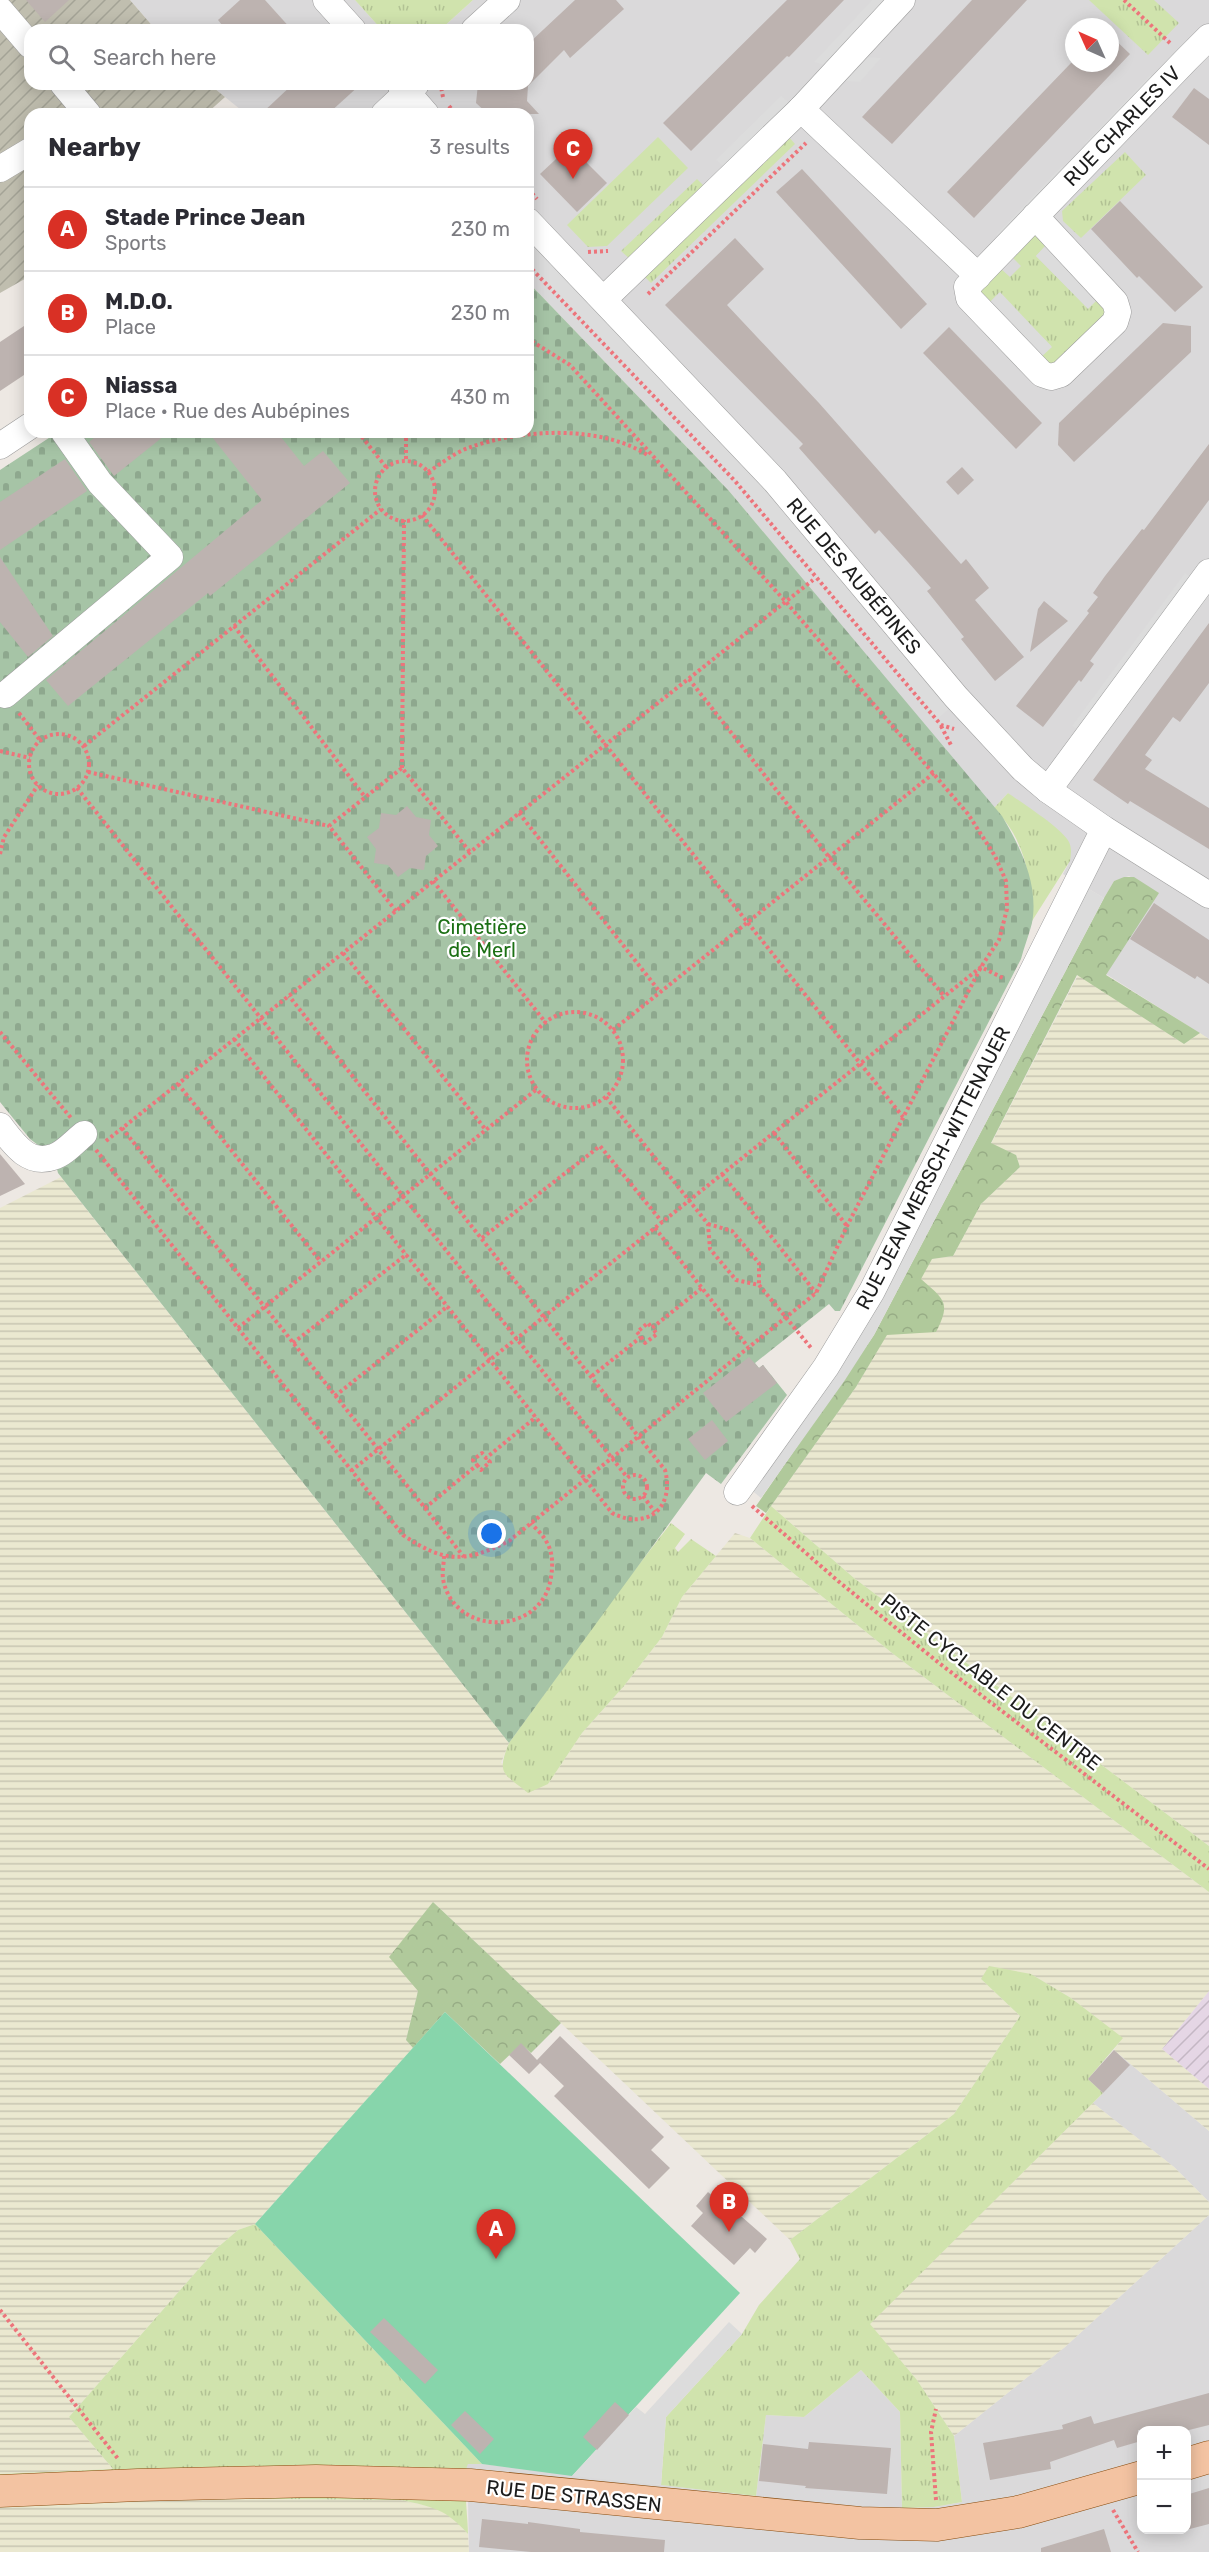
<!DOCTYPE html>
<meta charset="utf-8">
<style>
body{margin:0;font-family:Rubik,sans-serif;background:#f7f7f7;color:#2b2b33}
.controls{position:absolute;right:18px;bottom:18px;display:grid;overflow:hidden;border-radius:12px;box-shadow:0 3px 15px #0003}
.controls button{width:54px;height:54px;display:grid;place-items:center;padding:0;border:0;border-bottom:2px solid #e1e1e2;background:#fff;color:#2b2b33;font:30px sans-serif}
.compass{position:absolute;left:1065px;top:18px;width:54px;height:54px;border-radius:50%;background:#fff;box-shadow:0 3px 15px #0003;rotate:315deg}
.you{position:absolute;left:492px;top:1534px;width:21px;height:21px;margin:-15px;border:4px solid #fff;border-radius:50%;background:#1a73e8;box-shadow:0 0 0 9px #1a73e833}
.badge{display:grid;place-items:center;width:39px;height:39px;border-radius:50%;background:#d93025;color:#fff;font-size:20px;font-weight:700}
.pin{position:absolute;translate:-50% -50px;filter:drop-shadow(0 2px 3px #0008)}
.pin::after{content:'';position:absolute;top:32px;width:21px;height:18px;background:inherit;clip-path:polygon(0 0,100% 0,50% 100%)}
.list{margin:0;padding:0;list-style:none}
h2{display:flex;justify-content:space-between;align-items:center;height:78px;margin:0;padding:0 24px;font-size:26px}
h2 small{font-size:20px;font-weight:400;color:#7c7c81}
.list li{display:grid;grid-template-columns:39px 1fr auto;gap:18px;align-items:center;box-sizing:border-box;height:84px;padding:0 24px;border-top:2px solid #e1e1e2}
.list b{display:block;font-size:22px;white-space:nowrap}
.list p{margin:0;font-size:20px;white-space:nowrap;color:#7c7c81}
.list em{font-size:20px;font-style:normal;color:#7c7c81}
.icon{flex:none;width:33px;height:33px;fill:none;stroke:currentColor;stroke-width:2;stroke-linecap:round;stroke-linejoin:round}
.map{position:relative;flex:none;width:1209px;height:2552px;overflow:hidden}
.search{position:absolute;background:#fff;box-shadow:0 3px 15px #0003;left:24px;top:24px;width:510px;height:66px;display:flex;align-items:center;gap:15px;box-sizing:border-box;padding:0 21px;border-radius:18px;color:#7c7c81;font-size:22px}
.panel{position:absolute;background:#fff;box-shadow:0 3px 15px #0003;left:24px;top:108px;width:510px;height:330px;border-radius:18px}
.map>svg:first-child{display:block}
.residential{fill:#dad9da;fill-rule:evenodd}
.industrial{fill:url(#industrial-furrows)}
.construction{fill:url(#construction-furrows)}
.farmland{fill:url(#farmland-rules)}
.grass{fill:url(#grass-tufts)}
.forest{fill:url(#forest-crowns)}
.cemetery{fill:url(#cemetery-stones)}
.pitch{fill:#87d5ab}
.parking{fill:#dcdcdc}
.building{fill:#bdb3b0}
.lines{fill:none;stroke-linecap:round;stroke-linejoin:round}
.minor-casing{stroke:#9d9d9d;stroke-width:27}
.major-casing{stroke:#884b0d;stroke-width:33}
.path{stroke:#ed747b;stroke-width:4;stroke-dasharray:3 3;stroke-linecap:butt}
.minor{stroke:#fff;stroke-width:26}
.major{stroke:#f3c3a2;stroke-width:32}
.labels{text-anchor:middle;stroke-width:4.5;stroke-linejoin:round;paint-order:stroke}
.street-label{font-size:20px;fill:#1c1c1c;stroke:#fff}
.park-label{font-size:20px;fill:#1c7015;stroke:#fff}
</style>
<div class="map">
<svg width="1209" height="2552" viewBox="0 0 1209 2552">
<defs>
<pattern id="industrial-furrows" width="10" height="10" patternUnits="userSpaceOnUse" patternTransform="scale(1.5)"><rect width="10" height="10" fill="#e5d6e5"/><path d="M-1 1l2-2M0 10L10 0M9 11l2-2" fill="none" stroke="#c4b7c4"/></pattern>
<pattern id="construction-furrows" width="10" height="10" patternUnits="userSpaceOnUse" patternTransform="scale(1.5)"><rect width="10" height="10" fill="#c0beaf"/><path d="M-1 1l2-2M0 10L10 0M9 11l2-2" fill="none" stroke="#a4a396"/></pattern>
<pattern id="farmland-rules" width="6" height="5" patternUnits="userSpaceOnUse" patternTransform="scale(1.5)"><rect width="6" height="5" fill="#eae8d0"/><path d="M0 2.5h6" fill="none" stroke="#c8c6b2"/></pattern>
<pattern id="grass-tufts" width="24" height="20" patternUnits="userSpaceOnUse" patternTransform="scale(1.5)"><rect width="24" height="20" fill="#d0e3ad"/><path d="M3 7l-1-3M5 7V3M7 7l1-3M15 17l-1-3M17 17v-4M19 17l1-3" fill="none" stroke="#b2c294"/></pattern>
<pattern id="forest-crowns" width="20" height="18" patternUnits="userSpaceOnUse" patternTransform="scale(1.5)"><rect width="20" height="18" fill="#b0c99b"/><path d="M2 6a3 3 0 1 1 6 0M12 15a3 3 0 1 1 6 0" fill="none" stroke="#97ac85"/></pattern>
<pattern id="cemetery-stones" width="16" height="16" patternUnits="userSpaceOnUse" patternTransform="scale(1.5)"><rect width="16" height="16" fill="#a6c4a6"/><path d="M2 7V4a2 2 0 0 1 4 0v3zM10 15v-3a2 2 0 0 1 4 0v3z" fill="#8ea88e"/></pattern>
</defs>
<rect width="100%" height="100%" fill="#ede8e3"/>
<!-- residential -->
<g class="residential">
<path d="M130,0h225l27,30h-226z"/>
<path d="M473,0h736v1039l-103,-65 52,-81 -29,-17 -15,5 -10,17 -41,-24 7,-13 -62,-68 -14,15 -265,-317 -201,-209v-168h-282l-37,-30h319v-54h-88zM1074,27h36v36h-36z"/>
<path d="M1114,2050l95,81v71l-35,-35 -81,-64 10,-10 -15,-14z"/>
<path d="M1209,2215v337h-740l-1,-52 -23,-31 23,-5h14l274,32 10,-81 38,2 57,-47 39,42 2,96 32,-1 28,-5 -8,-66 111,-89zM1142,2430h44v100h-44z"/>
</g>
<!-- industrial -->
<path class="industrial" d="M1209,1991v98l-47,-40z"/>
<!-- construction -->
<path class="construction" d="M0,0h130l26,30h-126v54h179l16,13 -19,17h-176v162l-30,17z"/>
<!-- farmland -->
<g class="farmland">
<path d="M1078,975l106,69 16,-11 9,6v807l-355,-268 -83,-72 85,-119 75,-128 22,-3 28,-52 39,-37 -4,-12 -25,-11z"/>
<path d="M61,1177l448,566 -8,20 47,21 34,-51 42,-47 38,-49 20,-40 53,-64 15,5 142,115 317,239v99l-47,58 47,40v42l-95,-81 8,-12 -51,-40 -40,-24 -50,5 39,37 -66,98 -164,126 -357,-338 -15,89 -12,49 7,8 -158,176 -17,6 -21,18 -148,169 44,52 -113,5v-1266z"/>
<path d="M1093,2103l81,64 35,35v13l-144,132 -111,89 -37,-56 -48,-56z"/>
<path d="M144,2498l257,2 36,8 17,10 14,16 1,18h-469v-47z"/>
</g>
<!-- grass -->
<g class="grass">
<path d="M355,0h118l-33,30h-58z"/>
<path d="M1089,0h65l25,23 -31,32z"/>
<path d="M788,136l7,8 -144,139 -7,-7z"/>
<path d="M658,137l30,31 -81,78 -19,1 -21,-22z"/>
<path d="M1125,152l21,23 -65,63 -18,-17 -1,-10z"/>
<path d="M697,179l9,9 -75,72 -10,-9z"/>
<path d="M1036,235l11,9 -11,12 52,52 11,-10 9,15 -50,50 -7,2 -10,-8 10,-11 -52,-53 -10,10 -8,-8v-10l18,-18 11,10 11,-11 -11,-11 18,-19z"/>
<path d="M1008,793c14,10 55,36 61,49 3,6 2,13 1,19l-38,60c-1,-44 -6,-80 -38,-113z"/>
<path d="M771,1506l83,72 355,268v46l-317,-239 -142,-115z"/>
<path d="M671,1523l14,11 -10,14 3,4 13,-13 25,17 -34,41 -20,40 -38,49 -42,47 -34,51 -20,9c-24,-20 -32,-18 -19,-50l105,-146z"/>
<path d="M989,1966l42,8 40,24 52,40 -35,41 15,14 -233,231 47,56 37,56 8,66 -28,5 -32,1 -2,-96 -39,-42 -57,47 -38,-2 -10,81 -95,-11 5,-68 76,-83 17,-29 41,-46 -10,-19 164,-126 66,-98 -39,-37z"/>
<path d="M255,2224l227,240h-14c-6,10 0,54 0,70 -22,-25 -35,-27 -67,-34l-257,-2 -144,7v-31l113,-5 -44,-52 148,-169 21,-18z"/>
</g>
<!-- forest -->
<g class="forest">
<path d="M1124,877h10l25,16 -53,82 94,58 -16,11 -107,-69 -86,168 25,12 4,12 -39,37 -28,52 -21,3 -11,20c22,20 31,22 15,53l-49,3 -31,52 -90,126 -10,-7 118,-171 230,-437 10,-17z"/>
<path d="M433,1902l128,121 -30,30 -10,-9 -21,20 -55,-52 -32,36 -7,-8 12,-49 -29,-34z"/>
</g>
<!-- cemetery -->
<path class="cemetery" d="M528,282l201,209 273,325c19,32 37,69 30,107 -3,12 -8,24 -11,36l-181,352h-5l-6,-7 -74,59 4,5 4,-3 24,30 -66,89 -15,-11 -197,270 -451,-570 -4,-16 -24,-18 -30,-37v-632l58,-38h470z"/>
<!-- pitch -->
<path class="pitch" d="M445,2012l295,281 -168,183 -90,-12 -227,-240z"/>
<!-- parking -->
<g class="parking">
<path d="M872,0h19l-62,66 -15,-4z"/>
<path d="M864,57l17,1 -21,24 -18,-1z"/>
<path d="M1150,75l4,4 -65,68 -4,-4z"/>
<path d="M781,96l10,8 -64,65 -11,-9z"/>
<path d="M1062,166l4,4 -66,69 -4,-4z"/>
<path d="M532,243l217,226 202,238 -15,13 -201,-239 -207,-216v-18z"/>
<path d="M1047,244l52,54 -11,11 -52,-53z"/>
<path d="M1000,292l52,55 -11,10 -52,-54z"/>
<path d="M1185,573l6,4 -113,153 -6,-4z"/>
<path d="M1209,585v11l-114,154 -5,-3z"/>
<path d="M1077,882l27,16 -230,437 -29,45 -84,118 -18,-15 83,-116z"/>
<path d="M729,2322l13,12 -76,83 -5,68 -89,-9 64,-69 9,7z"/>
</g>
<!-- building -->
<g class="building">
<path d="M26,0h43l-24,22z"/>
<path d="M240,0h25l27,30h-66l-8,-10z"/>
<path d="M575,0h41l8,9 -54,49 -6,-8 -36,36 -1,15 12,13h-51l-12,-11 2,-19h50v-40z"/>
<path d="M787,0h57l-55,57 -2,-1 -96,95 -28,-28z"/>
<path d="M972,0h55l-135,144 -30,-27z"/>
<path d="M1110,35l20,19 -156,164 -27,-26 124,-129h39z"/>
<path d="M293,84h68l-33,30h-67z"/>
<path d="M1194,88l15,11v46l-37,-28z"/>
<path d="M570,146l37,37 -30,29 -37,-38z"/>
<path d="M802,169l125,135 -26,25 -125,-137z"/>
<path d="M1120,201l83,86 -28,25 -36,-36 -2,2 -46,-49z"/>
<path d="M735,238l29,31 -37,36 92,98 142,161 5,-5 23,29 -14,12 49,57 -29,24 -34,-42 3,-2 -37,-46 4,-3 -23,-26 -29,-32 -4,4 -76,-86 4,-4 -138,-139z"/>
<path d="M30,322v49l-30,20v-49z"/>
<path d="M1163,323l28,3v26l-117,110 -16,-17 1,-22z"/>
<path d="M949,327l93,96 -26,26 -93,-96z"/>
<path d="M101,432h68l-55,44 -25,-34z"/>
<path d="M208,432h69l27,34 19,-15 27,32 -140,113 -2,-3 -140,113 -22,-26 216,-180z"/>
<path d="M1209,444v56l-119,161 4,3 -13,18 -2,-2 -36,47 -27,-21 73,-93 -2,-2 11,-14 -5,-4 12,-17 37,-47 2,1z"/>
<path d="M65,459l22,32 -87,59v-48z"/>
<path d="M962,467l12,13 -16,15 -12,-13z"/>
<path d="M0,557l53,79 -25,21 -28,-35z"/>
<path d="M1044,601l24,20 -38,31 8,-43z"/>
<path d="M1209,623v60l-29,39 -7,-5 -28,38 7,5 -7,9 64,39v41l-79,-48 -2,3 -35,-24z"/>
<path d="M407,806l9,11 15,3 -2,15 9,11 -12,10 -2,14 -14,-2 -12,9 -10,-12 -14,-2 2,-14 -9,-12 12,-9 2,-15 15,2z"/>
<path d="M1154,903l55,37v44l-12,-8 -2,3 -65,-40z"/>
<path d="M0,1154l25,30 -25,12z"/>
<path d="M749,1357l10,11 4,-3 14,18 -51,39 -23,-29z"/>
<path d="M712,1420l16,21 -23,19 -17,-21z"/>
<path d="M560,2036l104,101 -13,13 19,18 -21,21 -95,-93 10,-10 -24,-23 -11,11 -20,-19 12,-12 16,17z"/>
<path d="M1114,2050l16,15 -27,28 -15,-14z"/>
<path d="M708,2192l8,7 2,-3 49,43 -12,14 -5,-5 -16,17 -43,-39 12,-13 -7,-7z"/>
<path d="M384,2318l54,52 -13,14 -55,-52z"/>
<path d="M1209,2393v32l-20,5h-51l3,11 -24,7 -3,-8 -64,22 1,7 -61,11 -7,-37 80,-14 -1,-4 29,-9 3,8z"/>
<path d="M615,2402l14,13 -32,35 -14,-13z"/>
<path d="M465,2411l29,28 -14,15 -29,-29z"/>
<path d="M809,2442l82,6 -4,46 -82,-6 1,-2 -47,-5 4,-37 45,5z"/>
<path d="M1209,2488v36l-23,6v-35z"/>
<path d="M482,2519l46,5v-2l52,7v3l85,8 -1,12h-133l-52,-5z"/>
<path d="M1104,2529l7,23h-70v-4z"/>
</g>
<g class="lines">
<defs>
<g id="minor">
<path d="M326,0l27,30"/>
<path d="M0,10l30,35"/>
<path d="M474,30l33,-30"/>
<path d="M63,84l25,30"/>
<path d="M400,84l26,30"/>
<path d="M801,109l177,167"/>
<path d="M384,114l32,-30"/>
<path d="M0,169l30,-18"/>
<path d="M1035,216l80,86 3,10 -3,10 -54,52 -10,3 -9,-3 -73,-76 -2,-11 220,-228 22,-22"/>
<path d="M528,221l247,260 181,216 67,72 25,21 56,39 105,66"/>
<path d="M604,299l197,-190 101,-109"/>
<path d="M0,446l30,-20"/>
<path d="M5,695l165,-138 -70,-74 -36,-51"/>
<path d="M1048,790l161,-218"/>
<path d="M0,1126c13,17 28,40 53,31 11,-3 22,-16 31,-23"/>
<path d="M737,1492l89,-125 46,-76 232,-462"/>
</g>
<g id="major">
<path d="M1186,2464l23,-7"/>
<path d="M0,2491l138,-6 178,-4 154,4 390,38 77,2 81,-13 124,-35"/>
</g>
</defs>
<!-- minor casing -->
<use href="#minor" class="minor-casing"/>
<!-- major casing -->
<use href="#major" class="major-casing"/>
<!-- path -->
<g class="path">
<path d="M1124,0l47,44"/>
<path d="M443,97l-2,-10 3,-3"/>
<path d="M449,106l7,8"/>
<path d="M528,189l9,10"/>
<path d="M588,252l20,-1"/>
<path d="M528,265l207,216 206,244 13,4"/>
<path d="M648,294l158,-151"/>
<path d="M358,432l28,35"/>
<path d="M406,432v29"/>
<circle cx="405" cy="491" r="30"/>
<path d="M428,472c13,-8 26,-19 40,-24 52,-19 133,-24 181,8"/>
<path d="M422,515l481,602"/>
<path d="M234,626l131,171"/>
<path d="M689,679l140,178 115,139"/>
<path d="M19,713l21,27"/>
<path d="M941,726l11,21"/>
<circle cx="59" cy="764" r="30"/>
<path d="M84,746l297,-237"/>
<path d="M0,751l30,7"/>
<path d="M402,768l2,-248"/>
<path d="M88,772l241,54"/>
<path d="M77,788l550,689"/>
<path d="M519,813l141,179"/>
<path d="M0,854l4,-17 34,-52"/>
<path d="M433,881l113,142"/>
<path d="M396,911l-67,-85 73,-58 68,84"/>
<path d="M343,953l143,177"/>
<circle cx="575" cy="1060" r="48"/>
<path d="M613,1030l321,-257"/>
<path d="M0,1032l71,86"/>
<path d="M234,1039l378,474c35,18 63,-5 53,-43l-376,-474"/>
<path d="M178,1084l143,178"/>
<path d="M606,1097l102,127 2,25 26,31 23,5 53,64"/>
<path d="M122,1128l342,429"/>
<path d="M774,1133l73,93"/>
<path d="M106,1141l707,-561"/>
<path d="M96,1150l307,385c41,28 62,28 106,6l307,-248 31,-67 134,-259 18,-27 8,-31 -1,-28 -11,-25 -27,-42 -182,-212 -216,-237 -42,-26"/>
<path d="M722,1174l94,119"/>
<path d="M708,1224l24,7 27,32v22"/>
<path d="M655,1228l93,119"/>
<path d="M482,1238l118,-92 62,76"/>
<path d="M238,1328l299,-239"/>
<path d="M641,1337l4,6 12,-9 -5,-6"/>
<path d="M293,1343l114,-89"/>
<path d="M592,1376l49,-39 -4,-5 11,-9 4,5 50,-40"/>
<path d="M335,1396l113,-90"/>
<path d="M477,1465l4,5 9,-8 -4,-4"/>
<path d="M351,1471l630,-504 24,12"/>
<circle cx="635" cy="1487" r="12"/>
<path d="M643,1496l12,16"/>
<path d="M752,1506l86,75 101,82 270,206"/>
<path d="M425,1508l52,-43 -4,-5 9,-7 4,5 50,-41"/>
<path d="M444,1556c0,7 -2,16 -1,23 11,59 100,57 108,-2 2,-12 2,-25 -5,-36 -3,-6 -10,-12 -15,-18"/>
<path d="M0,2310l119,150"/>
<path d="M936,2500l-5,-68 5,-23"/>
<path d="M1113,2510l25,42"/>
</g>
<!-- minor -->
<use href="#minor" class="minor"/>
<!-- major -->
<use href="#major" class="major"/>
</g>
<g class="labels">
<!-- street labels -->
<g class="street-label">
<text transform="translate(1122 126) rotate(-46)" y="7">RUE CHARLES IV</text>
<text transform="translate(854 576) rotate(50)" y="7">RUE DES AUBÉPINES</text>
<text transform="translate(933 1168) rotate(-63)" y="7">RUE JEAN MERSCH-WITTENAUER</text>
<text transform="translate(991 1682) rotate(38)" y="7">PISTE CYCLABLE DU CENTRE</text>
<text transform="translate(574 2496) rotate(6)" y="7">RUE DE STRASSEN</text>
</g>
<!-- park labels -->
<g class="park-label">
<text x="482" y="934">Cimetière<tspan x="482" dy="23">de Merl</tspan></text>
</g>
</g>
</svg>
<div class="controls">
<button>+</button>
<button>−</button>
</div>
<svg class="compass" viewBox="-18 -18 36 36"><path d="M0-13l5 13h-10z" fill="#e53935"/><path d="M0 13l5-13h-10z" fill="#7c7c81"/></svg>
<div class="you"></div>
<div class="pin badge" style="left:496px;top:2259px">A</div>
<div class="pin badge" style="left:729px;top:2232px">B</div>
<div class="pin badge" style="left:573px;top:179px">C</div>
<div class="search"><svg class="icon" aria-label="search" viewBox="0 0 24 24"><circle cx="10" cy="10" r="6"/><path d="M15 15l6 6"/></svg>Search here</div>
<section class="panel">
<h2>Nearby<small>3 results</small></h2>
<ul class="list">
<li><span class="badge">A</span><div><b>Stade Prince Jean</b><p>Sports</p></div><em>230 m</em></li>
<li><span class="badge">B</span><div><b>M.D.O.</b><p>Place</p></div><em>230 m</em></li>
<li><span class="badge">C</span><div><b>Niassa</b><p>Place · Rue des Aubépines</p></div><em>430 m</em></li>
</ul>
</section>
</div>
